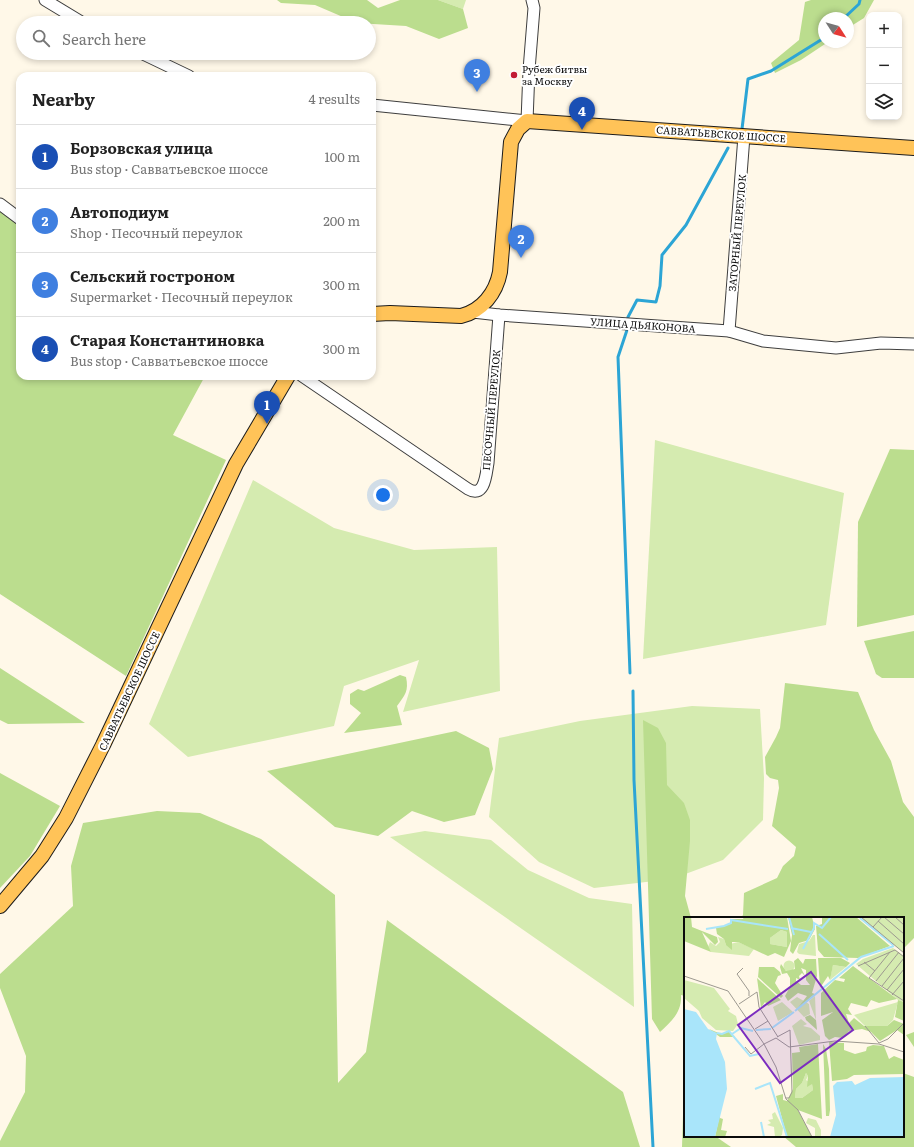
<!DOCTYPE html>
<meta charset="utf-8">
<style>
body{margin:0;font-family:Literata,serif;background:#f2f2f2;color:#222}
.controls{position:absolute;right:12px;top:12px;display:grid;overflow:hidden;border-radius:8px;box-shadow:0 2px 6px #0003}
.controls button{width:36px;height:36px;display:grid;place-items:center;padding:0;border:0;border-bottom:1px solid #e0e0e0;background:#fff;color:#222;font:20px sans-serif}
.compass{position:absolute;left:818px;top:12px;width:36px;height:36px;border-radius:50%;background:#fff;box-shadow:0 2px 6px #0003;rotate:126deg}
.you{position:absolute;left:383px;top:495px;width:14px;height:14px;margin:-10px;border:3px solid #fff;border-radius:50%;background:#1a73e8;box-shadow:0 0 0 6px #1a73e833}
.badge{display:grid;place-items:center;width:26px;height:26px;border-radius:50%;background:#0f766e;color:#fff;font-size:13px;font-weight:700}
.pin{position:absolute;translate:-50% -33px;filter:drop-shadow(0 1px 2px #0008)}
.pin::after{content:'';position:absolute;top:21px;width:14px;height:12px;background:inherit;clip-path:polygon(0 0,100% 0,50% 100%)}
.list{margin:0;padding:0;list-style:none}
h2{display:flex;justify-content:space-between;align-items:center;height:52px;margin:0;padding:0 16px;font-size:17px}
h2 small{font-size:13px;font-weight:400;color:#767676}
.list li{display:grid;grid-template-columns:26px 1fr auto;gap:12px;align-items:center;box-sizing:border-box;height:64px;padding:0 16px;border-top:1px solid #e0e0e0}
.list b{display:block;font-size:15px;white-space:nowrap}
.list p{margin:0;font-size:13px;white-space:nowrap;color:#767676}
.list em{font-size:13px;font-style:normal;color:#767676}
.icon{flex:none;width:22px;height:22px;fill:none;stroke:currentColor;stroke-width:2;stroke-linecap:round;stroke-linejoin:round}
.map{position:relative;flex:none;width:914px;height:1147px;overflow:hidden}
.search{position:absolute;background:#fff;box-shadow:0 2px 6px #0003;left:16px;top:16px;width:360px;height:44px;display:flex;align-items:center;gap:10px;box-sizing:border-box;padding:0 14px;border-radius:22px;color:#767676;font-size:15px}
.panel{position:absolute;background:#fff;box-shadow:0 2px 6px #0003;left:16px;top:72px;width:360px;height:308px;border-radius:12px}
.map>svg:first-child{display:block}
.green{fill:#d5ebb0}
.forest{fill:#bbdd8e}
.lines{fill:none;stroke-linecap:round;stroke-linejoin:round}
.stream{stroke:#2ca5d5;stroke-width:3}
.minor-casing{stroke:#3e3e3e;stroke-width:13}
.major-casing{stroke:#1c1c1c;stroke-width:16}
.minor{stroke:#fff;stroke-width:11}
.major{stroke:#ffc358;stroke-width:14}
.poi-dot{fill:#c21b36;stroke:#fff;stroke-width:1.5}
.labels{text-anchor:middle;stroke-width:4;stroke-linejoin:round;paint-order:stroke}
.poi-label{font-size:10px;fill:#0b0b0b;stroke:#fff;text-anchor:start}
.street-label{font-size:10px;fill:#0b0b0b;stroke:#fff}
.inset-river{fill:none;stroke:#a9e5fa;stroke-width:2}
.inset-road{fill:none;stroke:#9d9990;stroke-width:1}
.view{fill:#7b2cbf;fill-opacity:0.15;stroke:#7b2cbf;stroke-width:2}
.inset-edge{fill:none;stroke:#0b0b0b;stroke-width:2}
</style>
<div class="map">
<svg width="914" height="1147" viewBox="0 0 914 1147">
<rect width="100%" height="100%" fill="#fff8e8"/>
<!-- green -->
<g class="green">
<path d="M438,0h28l-3,9z"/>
<path d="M655,440l189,53 -18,132 -183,34z"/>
<path d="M253,480l81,48 80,22 83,-3 3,144 -97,21 16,-52 -75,26 -10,40 -146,31 -39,-33z"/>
<path d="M692,706l68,3 4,69 -1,42 -40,40 -51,19 -78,9 -55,-26 -50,-45 10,-79 81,-17z"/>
<path d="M425,831l66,9 37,30 61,28 43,6 2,103 -244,-170z"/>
</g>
<!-- forest -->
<g class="forest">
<path d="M277,0h90l11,8 22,-8h38l25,9 5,19 -29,11 -33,-13 -49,-3 -42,-18 -34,-2z"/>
<path d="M811,0h63l-10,18 -16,10v-10h-24v24h4l-27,18 -26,13 -4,-10 28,-23 6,-38z"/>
<path d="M0,210l20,15v151h185l-32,59 53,25 -100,216 -126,-82z"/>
<path d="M890,449l24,1v165l-57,12 1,-105z"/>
<path d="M914,631v47h-32l-6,-4 -12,-33z"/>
<path d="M0,668l85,55 -77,1 -8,-4z"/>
<path d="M400,675l6,2c3,14 -1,18 -9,29l5,19 -58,8 17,-20 -11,-9v-10l8,-5 6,2z"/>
<path d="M785,683l73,9 16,38 17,31 12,41 11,15v121l-11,11v-31h-162l2,-3 1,-22 33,-15 6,-12 11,-10 2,-9 -24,-21 7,-38 -1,-8 -8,-2 -4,-4 -1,-17 11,-20 4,-9z"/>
<path d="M643,720l15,8 8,15 1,42 17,18 6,17v21l-5,55 6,22h-6c0,8 -2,38 0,42v36l-4,-1c1,17 -9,26 -21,37l-8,-13z"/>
<path d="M456,731l33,17 4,21 -18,46 -31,7 -32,-11 -34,25 -43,-9 -68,-56z"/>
<path d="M0,773l60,33 -30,50 -30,32z"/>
<path d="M157,811l43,2 61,26 74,56 3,188 28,-31 21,-132 236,172 17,55h-640v-6l25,-49 1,-36 -26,-68v-14l73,-68 -2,-40 12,-43z"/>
<path d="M914,1032v15l-8,-12z"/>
<path d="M903,1073l11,4v70h-118l-13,-11h120z"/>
<path d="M683,1115l2,1v20h30l16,11h-49z"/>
</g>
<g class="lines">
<!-- stream -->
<g class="stream">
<path d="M844,18l15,-14 1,-4"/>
<path d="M742,129l6,-50 23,-8 53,-33"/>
<path d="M628,317l9,-17 19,2 4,-16 2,-31 24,-30 42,-77"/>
<path d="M627,330l-9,27 12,316"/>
<path d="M633,691l1,89 19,367"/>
</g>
<defs>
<g id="minor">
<path d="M45,0l38,23"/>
<path d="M141,53l48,23"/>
<path d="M372,105l155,16 2,-51 5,-62 -2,-8"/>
<path d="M0,204l20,15"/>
<path d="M473,312l26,3 230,16 34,10 73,7 45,-5 33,1"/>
<path d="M729,331l15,-195"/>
<path d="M302,376l166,113c17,10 18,-15 20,-26l11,-148"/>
</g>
<g id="major">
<path d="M372,314l18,-1 71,3c21,-5 35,-23 39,-44l11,-130 7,-13 9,-8 387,27"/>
<path d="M0,906l42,-50 24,-38 37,-73 133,-281 52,-88"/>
</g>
</defs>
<!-- minor casing -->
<use href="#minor" class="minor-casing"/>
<!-- major casing -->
<use href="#major" class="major-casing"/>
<!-- minor -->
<use href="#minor" class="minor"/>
<!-- major -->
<use href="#major" class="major"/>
</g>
<!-- markers -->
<circle class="poi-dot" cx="514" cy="75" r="4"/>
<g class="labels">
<!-- poi labels -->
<g class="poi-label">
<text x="522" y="73">Рубеж битвы<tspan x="522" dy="12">за Москву</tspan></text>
</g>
<!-- street labels -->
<g class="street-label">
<text transform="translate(721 134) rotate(4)" y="4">САВВАТЬЕВСКОЕ ШОССЕ</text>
<text transform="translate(737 233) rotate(-85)" y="4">ЗАТОРНЫЙ ПЕРЕУЛОК</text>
<text transform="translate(643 325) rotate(4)" y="4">УЛИЦА ДЬЯКОНОВА</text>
<text transform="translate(491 410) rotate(-85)" y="4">ПЕСОЧНЫЙ ПЕРЕУЛОК</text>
<text transform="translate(129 691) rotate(-65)" y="4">САВВАТЬЕВСКОЕ ШОССЕ</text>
</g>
</g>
<!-- overview -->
<g transform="translate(684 917)">
<rect width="220" height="220" fill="#fff8e8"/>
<path d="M176,0h44v36zM97,13l6,2v15l-17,-3v-6zM129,18h2l1,21 -17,-2 -2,-2 2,-8 10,-3zM34,20l6,2 2,6 12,-3 16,7 -5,7 -38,-4 -3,-5 2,-5 6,4 4,-4zM209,31l11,8v46l-6,-2 -42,-36 7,-5zM99.5 49a5.5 5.5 0 1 1 11 0a5.5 5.5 0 1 1-11 0ZM149,48l13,2 -16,13 2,-11zM0,63l30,8 16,21 -2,2 8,5 2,8 -5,7 -17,-1 -14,-12 -3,-7 -15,-13zM131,79l1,24 -7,-19zM113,80l12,7 1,10 -6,3 -14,-15zM98,85l11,10 -15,9 -5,-14zM214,85l-5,18 -6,6h-22l-11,-11zM117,102l6,5 -4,2 8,2 9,8v4l-21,5 -7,-19zM122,156l2,3 -2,4 6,4 1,6 -11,8h-7l1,-9 6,-6zM91,195l8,16 -1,7 -3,2h-4l-1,-10 -7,-2 4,-2 -3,-3 5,-1 -1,-5zM124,201l8,2 5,10v7h-6v-9l-9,-5z" fill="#d5ebb0"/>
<path d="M0,0h7l1,10 25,10 1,5 -3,3 -13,-13 9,20 -27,-11zM60,0h43l4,24 -7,16 -9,-4 -7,3 -30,-14h-6v8l-6,-5 -2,-6 -7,-5 -1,-6 14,-4 1,-5h12zM97,13l6,2v15l-17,-3v-6zM104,0h24l3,12 -6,11 -10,3 -6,11 -3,-3 2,-16zM138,0h34l34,29 -32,12 -34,-1 -6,-7 -2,-24 6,-2zM114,41l5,6 2,-5h11l1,17 -5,17 3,1 -18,15 10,-13 -9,-3 -10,8 -3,-5 5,-9v-9l-3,-5 -5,1 -2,-7 1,-3 5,7 9,-2 -1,-8zM117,51l5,2v10l4,5h-9l-5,-4v-3l4,2 -1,-4 3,-3 3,3zM134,41h23l9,5 -4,4 -13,-2 -3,15 -2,-4 -8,12zM169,49l44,33 -18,4 -8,-3 -4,7 -16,-4 -3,6 4,6 -6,-1 3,9 5,-5 10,8h23l7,-6 10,4v11l-7,-5 -17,11 -9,-9 -9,-3 -13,2 -6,7 -8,-1 -6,3 -4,-4 -3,-16 11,-8 -12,4v-23l14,-13 9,2 1,-3 -6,-1zM75,50h15l6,5 1,3 -3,1 -3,7 8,13 -2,2 -23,-21zM73,61l24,22 -13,6 -3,-4 -4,6zM214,83l6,2v19l-9,-4zM126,98l6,5 1,10 -11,-10 -1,-3zM25,112l12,5 8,-3 6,6h-15zM145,125l15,1v7l11,4 11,-3 1,-4 6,-2 11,1 5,13 5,-3 10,4v14l-50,1 -7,4 -15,2zM134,127l4,75 -24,-9 14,27h-25l-11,-41 7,-2v6l4,1 6,-12 -1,-36 8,-1 -1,-5zM122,156l2,3 -1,11 5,-3 1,6 -11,8h-7l1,-9 6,-6zM139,127l3,5 3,20 1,41 -1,6h-3zM36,196v5l3,1 -2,11 6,1 -2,6h-10z" fill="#bbdd8e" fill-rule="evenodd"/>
<path d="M0,92l12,3 12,17 9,4 -1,6 9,23 2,27 -12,48h-30zM220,160v60h-74l6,-22 -3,-29 4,-4 15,-1 3,4 15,-7z" fill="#a9e5fa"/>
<path class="inset-river" d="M105,0l5,18M176,1l33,27M107,11l20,4M22,12l18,-3 7,-3v-3l57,9M135,17l29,26M119,32l11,-21v-5l8,5 9,-11M111,94l66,-54 33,-11M88,111l22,-16M72,113l15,-1M33,116l5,1 7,-3 21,25 9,-2M48,117l9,-6 12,3M71,172l15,-6 17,54M77,205l3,15"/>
<path class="inset-road" d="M177,0l43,36M200,0l20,17M211,0l9,8M194,4l26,23M189,10l9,-10M206,35l-21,26 35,23M180,45l11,9M174,49l37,-16 9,7M59,51l-6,6 12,17v5M0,59l44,15 36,53 12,-6 13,9 46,-6 44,3 25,8M192,64l23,-29M198,69l22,-28M203,73l17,-21M208,78l12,-14M55,87l18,-12 2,15 19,30M181,109l14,17M71,112l13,-8M93,120l13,-7 2,62 -3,6h-3M195,126l9,-4 16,-16M61,130l6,7 13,-10 12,23 10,32 12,11 14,27"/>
<path class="view" d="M127,55l42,58 -73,53 -42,-58z"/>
<rect width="220" height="220" class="inset-edge"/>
</g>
</svg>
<div class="controls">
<button>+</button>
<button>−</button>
<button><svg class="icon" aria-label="layers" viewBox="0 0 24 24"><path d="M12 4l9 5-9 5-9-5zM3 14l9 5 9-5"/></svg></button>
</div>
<svg class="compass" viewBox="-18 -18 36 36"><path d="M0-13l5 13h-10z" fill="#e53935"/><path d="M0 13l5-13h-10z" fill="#767676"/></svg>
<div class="you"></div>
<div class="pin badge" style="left:267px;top:424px;background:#1a4fb4">1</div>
<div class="pin badge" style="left:521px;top:258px;background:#3f7fe0">2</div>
<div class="pin badge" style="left:477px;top:92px;background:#3f7fe0">3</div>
<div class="pin badge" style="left:582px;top:130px;background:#1a4fb4">4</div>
<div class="search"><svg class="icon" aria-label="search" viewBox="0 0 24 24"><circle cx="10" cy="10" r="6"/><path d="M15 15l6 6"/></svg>Search here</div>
<section class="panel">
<h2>Nearby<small>4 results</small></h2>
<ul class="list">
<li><span class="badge" style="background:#1a4fb4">1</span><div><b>Борзовская улица</b><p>Bus stop · Савватьевское шоссе</p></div><em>100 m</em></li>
<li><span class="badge" style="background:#3f7fe0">2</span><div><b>Автоподиум</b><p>Shop · Песочный переулок</p></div><em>200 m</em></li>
<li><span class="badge" style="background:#3f7fe0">3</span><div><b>Сельский гостроном</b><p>Supermarket · Песочный переулок</p></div><em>300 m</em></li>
<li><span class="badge" style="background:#1a4fb4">4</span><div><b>Старая Константиновка</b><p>Bus stop · Савватьевское шоссе</p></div><em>300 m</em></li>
</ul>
</section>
</div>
